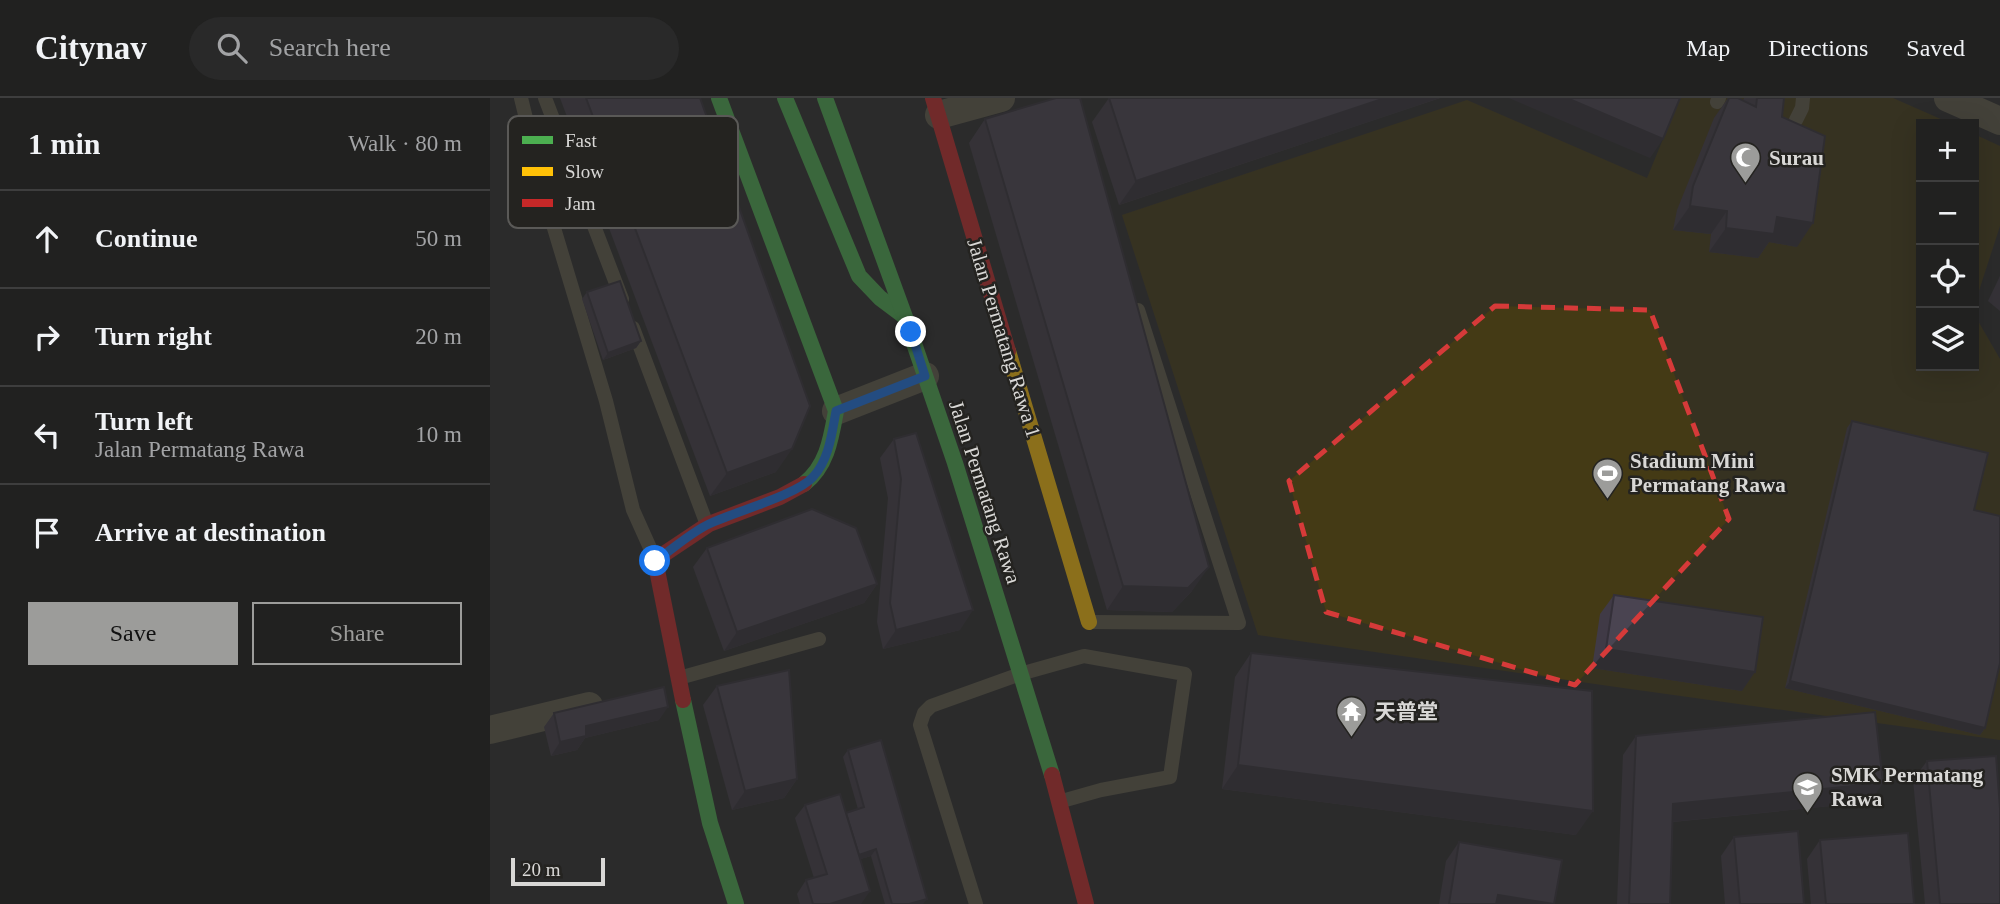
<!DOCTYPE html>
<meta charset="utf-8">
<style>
body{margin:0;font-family:"Times New Roman","Noto Sans SC",serif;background:#292929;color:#f1f3f6}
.controls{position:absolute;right:21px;top:21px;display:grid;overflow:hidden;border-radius:0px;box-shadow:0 7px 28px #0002}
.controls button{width:63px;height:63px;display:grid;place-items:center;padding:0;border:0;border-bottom:2px solid #3e3e3e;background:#212120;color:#f1f3f6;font:35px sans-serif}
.scale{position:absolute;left:21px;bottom:18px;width:94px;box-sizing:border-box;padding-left:7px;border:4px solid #d9d8d6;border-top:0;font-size:19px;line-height:24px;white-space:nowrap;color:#d9d8d6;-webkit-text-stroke:5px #242320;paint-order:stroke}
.stop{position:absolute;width:21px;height:21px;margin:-16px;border:5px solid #1a73e8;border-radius:50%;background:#fff}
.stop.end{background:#1a73e8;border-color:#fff;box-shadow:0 2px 7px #0008}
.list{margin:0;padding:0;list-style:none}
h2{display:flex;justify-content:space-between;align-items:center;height:91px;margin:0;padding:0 28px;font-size:30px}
h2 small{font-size:23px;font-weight:400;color:#a2a3a5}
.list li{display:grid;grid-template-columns:46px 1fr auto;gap:21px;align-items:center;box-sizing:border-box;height:98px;padding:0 28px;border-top:2px solid #3e3e3e}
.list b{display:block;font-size:26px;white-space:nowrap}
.list p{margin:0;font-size:23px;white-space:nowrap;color:#a2a3a5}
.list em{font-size:23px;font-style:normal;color:#a2a3a5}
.actions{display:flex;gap:14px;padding:21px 28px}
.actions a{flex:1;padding:16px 0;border:2px solid #9c9c9a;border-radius:0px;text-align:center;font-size:24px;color:#9c9c9a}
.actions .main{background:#9c9c9a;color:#111}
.icon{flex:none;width:38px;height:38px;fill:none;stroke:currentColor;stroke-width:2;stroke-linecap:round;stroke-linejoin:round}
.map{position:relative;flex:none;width:1510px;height:806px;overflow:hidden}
header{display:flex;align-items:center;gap:42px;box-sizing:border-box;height:98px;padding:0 35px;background:#212120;border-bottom:2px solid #3e3e3e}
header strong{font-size:33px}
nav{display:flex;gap:38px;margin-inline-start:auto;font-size:24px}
.search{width:490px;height:63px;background:#292929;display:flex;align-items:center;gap:18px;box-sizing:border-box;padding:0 24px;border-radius:38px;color:#a2a3a5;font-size:26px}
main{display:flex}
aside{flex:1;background:#212120}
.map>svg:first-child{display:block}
.green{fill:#443a15}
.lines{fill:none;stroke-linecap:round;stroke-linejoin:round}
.lane{stroke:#605c4b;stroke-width:14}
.street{stroke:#605c4b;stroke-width:28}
.fast{stroke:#4caf50;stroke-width:16}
.slow{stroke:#ffc107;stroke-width:16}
.jam{stroke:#c62828;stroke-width:16}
.wall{fill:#403a46}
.shaded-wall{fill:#343039}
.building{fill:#4a4451;stroke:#343039;stroke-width:2}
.route{stroke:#1a73e8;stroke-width:9}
.marked{fill:none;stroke:#d63a39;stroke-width:5;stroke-dasharray:14 9;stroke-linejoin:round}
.labels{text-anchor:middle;stroke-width:5;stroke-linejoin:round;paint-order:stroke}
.poi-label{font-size:21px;font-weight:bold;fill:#d9d8d6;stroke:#242320;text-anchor:start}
.street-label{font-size:21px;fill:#d9d8d6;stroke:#242320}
.key{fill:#242320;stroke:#5a5957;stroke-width:2}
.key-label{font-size:19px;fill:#d9d8d6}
</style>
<header>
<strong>Citynav</strong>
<div class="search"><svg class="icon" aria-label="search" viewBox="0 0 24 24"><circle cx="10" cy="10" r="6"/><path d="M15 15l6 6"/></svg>Search here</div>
<nav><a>Map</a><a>Directions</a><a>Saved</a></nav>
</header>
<main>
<aside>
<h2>1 min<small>Walk · 80 m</small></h2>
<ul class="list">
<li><svg class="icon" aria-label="ahead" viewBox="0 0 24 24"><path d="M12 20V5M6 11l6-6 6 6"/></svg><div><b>Continue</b></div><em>50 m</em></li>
<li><svg class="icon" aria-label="right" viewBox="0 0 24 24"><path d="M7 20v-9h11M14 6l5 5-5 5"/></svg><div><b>Turn right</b></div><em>20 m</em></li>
<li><svg class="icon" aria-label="left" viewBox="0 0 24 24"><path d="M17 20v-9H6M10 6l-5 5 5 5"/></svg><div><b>Turn left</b><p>Jalan Permatang Rawa</p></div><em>10 m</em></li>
<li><svg class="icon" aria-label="arrive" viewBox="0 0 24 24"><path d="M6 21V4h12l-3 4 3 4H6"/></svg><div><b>Arrive at destination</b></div></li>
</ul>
<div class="actions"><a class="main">Save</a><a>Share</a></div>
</aside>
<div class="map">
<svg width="1510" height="806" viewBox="0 0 1510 806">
<rect width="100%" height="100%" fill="#2c2c2b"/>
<!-- green -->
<g class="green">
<path d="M1190,0h213l59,26h-31v242h53v-52l26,45v381l-384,-53 -358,-52 -136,-420 345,-115 180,78z"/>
<path d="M1484,36l26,12v80l-26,80z"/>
</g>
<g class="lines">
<!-- lane -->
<g class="lane">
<path d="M31,0l27,110 58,193 27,109 22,49"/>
<path d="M55,0l77,201"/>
<path d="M1227,4l2,-4"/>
<path d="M1306,22l6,-12 1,-10"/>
<path d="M143,230l73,194"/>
<path d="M600,524l149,1 -101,-313"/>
<path d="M189,580l140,-39"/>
<path d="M486,806l-56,-179 4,-12 7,-7 89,-32 64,-18 101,18 -15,103 -69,13 -39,11"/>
</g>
<!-- street -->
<g class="street">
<path d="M1458,0l52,23"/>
<path d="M449,17l62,-17"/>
<path d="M346,313l89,-35"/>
<path d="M0,632l99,-24"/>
</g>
<!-- fast -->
<g class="fast">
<path d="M229,0l117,313c-5,28 -9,55 -32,73"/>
<path d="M295,0l74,178 21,22 24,18"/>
<path d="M335,0l80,219 50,146 97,312"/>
<path d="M193,602l27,123 26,81"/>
</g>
<!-- slow -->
<path class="slow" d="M518,253l81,271"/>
<!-- jam -->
<g class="jam">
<path d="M443,0l75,253"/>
<path d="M193,602l-28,-140 54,-36 71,-27 24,-13"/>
<path d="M562,677l34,129"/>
</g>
</g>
<!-- wall -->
<g class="wall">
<path d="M70,0h140l76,374 -66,24z"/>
<path d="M619,0h331l-321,107 -27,-83z"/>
<path d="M1238,0h10l5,3 1,-3h40l-2,19 15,130 -28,-5 -11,16 -49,-6 2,-18 -38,-4 4,-20 37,-92z"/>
<path d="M495,21l207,472 -20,21 -65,-2 -138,-467z"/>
<path d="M1510,178v35l-12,-10z"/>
<path d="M97,194l54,49 -5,7 -33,12 -21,-61z"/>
<path d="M1362,323l122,89 11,218 -5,7 -195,-47 62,-260z"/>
<path d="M404,341l66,191 -77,19 -6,-27 11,-124 -8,-40z"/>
<path d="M217,450l170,36 -13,19 -140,48 -31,-84z"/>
<path d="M1124,497l128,96 -150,-23 8,-54z"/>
<path d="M761,555l325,182 -354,-46 13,-112z"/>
<path d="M227,588l80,93 -13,19 -52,12 -29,-105z"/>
<path d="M64,615l105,7 -74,18 -8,12 -26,6 -7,-29z"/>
<path d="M1146,638l234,66 -197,20 -3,82h-53l6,-149z"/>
<path d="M358,652l75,154h-38l-14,-48 -11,3 1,45h-61l-3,-10 9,-14 8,-2 -19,-60 10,-13 41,8 12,-4 -15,-52z"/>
<path d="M1437,663l73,143h-75l-12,-124z"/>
<path d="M1244,739l70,67h-79l-4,-48z"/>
<path d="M1330,742l94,64h-103l-4,-45z"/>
<path d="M969,744l95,62h-115l7,-43z"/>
</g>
<!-- shaded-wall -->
<g class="shaded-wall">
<path d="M895,0h55l-321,107 17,-24z"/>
<path d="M1019,0h58l96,41 -13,19z"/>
<path d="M1200,108l37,5 -16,23 -38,-4z"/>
<path d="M1287,119l36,6 -16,24 -28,-5 -11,16 -49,-6 17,-24z"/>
<path d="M151,243l-5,7 -33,12 5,-7z"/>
<path d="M302,351l-16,23 -66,24 17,-23z"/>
<path d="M719,469l-17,24 -20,21 -65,-2 16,-24z"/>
<path d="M387,486l-13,19 -140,48 13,-19z"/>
<path d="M483,512l-13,20 -77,19 13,-19z"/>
<path d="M1116,551l149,23 -13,19 -150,-23z"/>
<path d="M1300,583l195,47 -5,7 -195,-47z"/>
<path d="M178,609l-9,13 -74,18 -8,12 -26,6 9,-14 26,-16z"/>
<path d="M748,667l355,46 -17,24 -354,-46z"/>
<path d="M307,681l-13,19 -52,12 13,-19z"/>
<path d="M1393,685l-13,19 -210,21 13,-19z"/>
<path d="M386,751l-5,7 -23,7 5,-6z"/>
<path d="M380,793l-9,13h-31z"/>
<path d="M1008,797l51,9h-58z"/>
<path d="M437,801l-4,5h-14z"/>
</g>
<!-- building -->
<g class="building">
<path d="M96,0h114l110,308 -18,43 -65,24z"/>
<path d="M566,0h24l129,469 -21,21 -65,-2 -138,-467z"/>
<path d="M619,0h276l-249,83z"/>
<path d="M1077,0h113l-17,41z"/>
<path d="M1239,0h9l18,9 1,-9h27l-2,19 43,19 -12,87 -36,-6 -3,17 -48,-6 1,-17 -37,-5 3,-20z"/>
<path d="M130,183l21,60 -33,12 -21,-61z"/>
<path d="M1362,323l136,32 -14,57 26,6v147l-15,65 -195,-47z"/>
<path d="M426,335l57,177 -77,20 -6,-27 11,-124 -7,-40z"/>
<path d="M322,411l44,19 21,56 -140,48 -30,-84z"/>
<path d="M1124,497l149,22 -8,55 -149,-23z"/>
<path d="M761,555l341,38 1,120 -355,-46z"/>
<path d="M299,572l8,109 -52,12 -28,-105z"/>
<path d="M174,589l4,20 -82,19v10l-26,6 -6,-29z"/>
<path d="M1385,614l8,71 -210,21 -3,100h-41l7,-168z"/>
<path d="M391,642l46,159 -18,5h-17l-16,-55 -17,6 -13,-42 18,-6 -16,-57z"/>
<path d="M1506,658l4,52v96h-60l-13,-143z"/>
<path d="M350,696l30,97 -40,13h-17l-7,-24 21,-6 -22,-69z"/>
<path d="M1308,733l6,73h-64l-6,-67z"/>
<path d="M1418,735l6,71h-88l-6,-64z"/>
<path d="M969,744l103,18 -8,44 -56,-9 -2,9h-47z"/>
</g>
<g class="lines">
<!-- route -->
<path class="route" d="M165,463c18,-12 35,-28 54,-37 25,-12 88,-29 104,-47 16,-17 19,-44 23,-66l89,-35 -14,-44"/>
</g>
<!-- marked area -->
<path d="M0 0H1510V806H0ZM1005,208l155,4 79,209 -154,166 -249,-73 -37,-131z" fill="#2c2c2b" fill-opacity=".55" fill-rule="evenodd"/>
<path class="marked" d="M1005,208l155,4 79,209 -154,166 -249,-73 -37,-131z"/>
<!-- icons -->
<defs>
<symbol id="mosque-pin" viewBox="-11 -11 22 30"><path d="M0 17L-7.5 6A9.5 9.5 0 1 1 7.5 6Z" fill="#9c9c9a" stroke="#242320"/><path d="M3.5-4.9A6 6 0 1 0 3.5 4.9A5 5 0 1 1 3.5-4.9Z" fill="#fff"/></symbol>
<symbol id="stadium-pin" viewBox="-11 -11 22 30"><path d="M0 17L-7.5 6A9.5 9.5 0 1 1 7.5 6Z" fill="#9c9c9a" stroke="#242320"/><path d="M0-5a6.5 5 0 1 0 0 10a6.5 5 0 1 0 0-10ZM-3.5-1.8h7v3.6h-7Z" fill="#fff"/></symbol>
<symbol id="temple-pin" viewBox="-11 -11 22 30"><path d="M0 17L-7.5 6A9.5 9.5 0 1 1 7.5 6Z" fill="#9c9c9a" stroke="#242320"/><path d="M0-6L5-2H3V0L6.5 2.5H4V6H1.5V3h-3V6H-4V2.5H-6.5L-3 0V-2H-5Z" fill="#fff"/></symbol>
<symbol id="school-pin" viewBox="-11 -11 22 30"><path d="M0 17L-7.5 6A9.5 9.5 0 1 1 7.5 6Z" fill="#9c9c9a" stroke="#242320"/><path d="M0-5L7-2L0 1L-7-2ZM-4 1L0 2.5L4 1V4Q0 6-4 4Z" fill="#fff"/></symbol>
</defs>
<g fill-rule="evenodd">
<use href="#mosque-pin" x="1238" y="42" width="35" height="47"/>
<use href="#stadium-pin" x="1100" y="358" width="35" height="47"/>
<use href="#temple-pin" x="844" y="596" width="35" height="47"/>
<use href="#school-pin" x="1300" y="672" width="35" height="47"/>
</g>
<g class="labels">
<!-- poi labels -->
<g class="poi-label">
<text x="1279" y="67">Surau</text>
<text x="1140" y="370">Stadium Mini<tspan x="1140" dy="24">Permatang Rawa</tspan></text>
<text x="885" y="621">天普堂</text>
<text x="1341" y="684">SMK Permatang<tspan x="1341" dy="24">Rawa</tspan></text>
</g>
<!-- street labels -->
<g class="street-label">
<text transform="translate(514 240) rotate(73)" y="7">Jalan Permatang Rawa 1</text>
<text transform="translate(495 394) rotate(72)" y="7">Jalan Permatang Rawa</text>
</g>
</g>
<!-- legend -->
<rect x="18" y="18" width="230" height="112" rx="10" class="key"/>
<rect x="32" y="38" width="31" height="8" fill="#4caf50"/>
<rect x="32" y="69" width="31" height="9" fill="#ffc107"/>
<rect x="32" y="101" width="31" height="8" fill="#c62828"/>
<g class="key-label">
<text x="75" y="49">Fast</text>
<text x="75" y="80">Slow</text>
<text x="75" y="112">Jam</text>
</g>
</svg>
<div class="controls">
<button>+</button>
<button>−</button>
<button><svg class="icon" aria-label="locate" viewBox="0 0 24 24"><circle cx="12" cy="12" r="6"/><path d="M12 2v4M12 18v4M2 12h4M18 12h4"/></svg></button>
<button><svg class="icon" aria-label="layers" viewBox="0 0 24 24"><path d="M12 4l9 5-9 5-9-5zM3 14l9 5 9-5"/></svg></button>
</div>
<div class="scale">20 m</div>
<div class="stop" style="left:165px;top:463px"></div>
<div class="stop end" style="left:421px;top:234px"></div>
</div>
</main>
